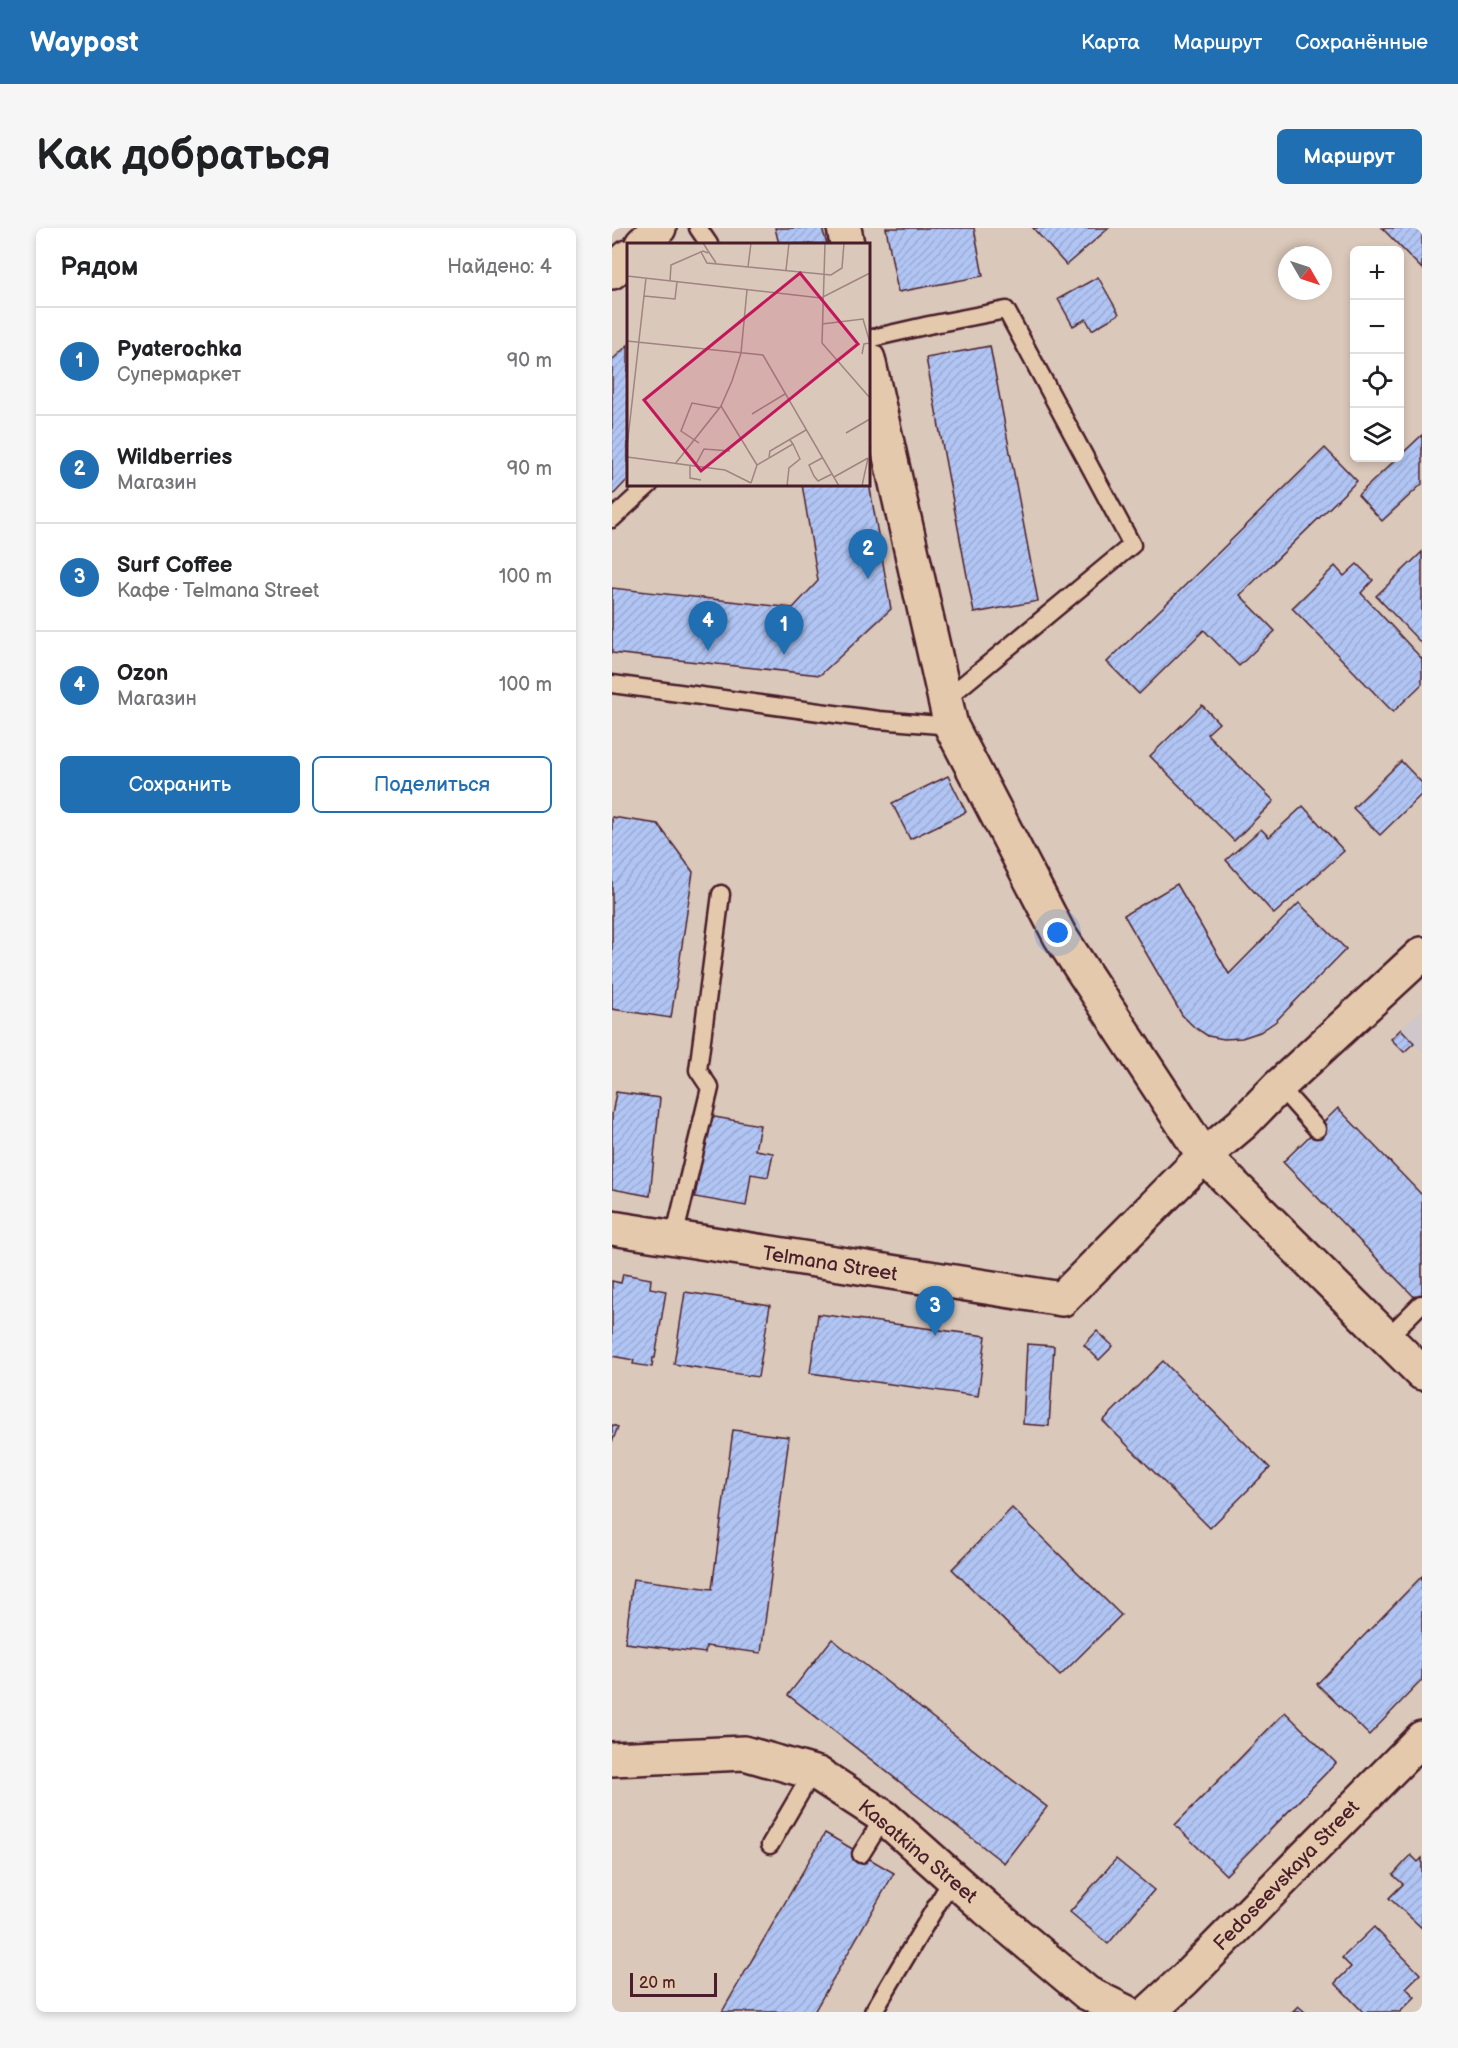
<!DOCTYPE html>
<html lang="ru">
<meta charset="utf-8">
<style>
body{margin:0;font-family:"Balsamiq Sans",sans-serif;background:#f6f6f6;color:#202124}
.controls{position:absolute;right:18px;top:18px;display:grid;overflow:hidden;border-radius:9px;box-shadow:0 3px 9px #0003}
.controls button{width:54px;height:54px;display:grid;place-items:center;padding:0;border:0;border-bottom:2px solid #e0e0e0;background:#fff;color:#202124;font:30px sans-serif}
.compass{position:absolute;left:666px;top:18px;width:54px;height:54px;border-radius:50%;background:#fff;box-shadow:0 3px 9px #0003;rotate:129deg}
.scale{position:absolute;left:18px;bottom:15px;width:87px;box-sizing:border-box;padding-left:6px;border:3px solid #4a1f2b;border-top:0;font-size:16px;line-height:21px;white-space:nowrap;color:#4a1f2b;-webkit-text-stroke:4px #e4c9ac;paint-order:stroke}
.you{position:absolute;left:446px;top:705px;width:21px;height:21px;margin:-15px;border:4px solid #fff;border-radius:50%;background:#1a73e8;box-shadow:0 0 0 9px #1a73e833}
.badge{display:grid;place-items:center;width:39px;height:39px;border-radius:50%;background:#1f6fb2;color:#fff;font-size:20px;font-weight:700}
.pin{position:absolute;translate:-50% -50px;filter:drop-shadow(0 2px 3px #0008)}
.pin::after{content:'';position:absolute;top:32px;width:21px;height:18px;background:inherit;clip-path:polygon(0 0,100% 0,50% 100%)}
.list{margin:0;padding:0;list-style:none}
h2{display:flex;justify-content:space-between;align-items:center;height:78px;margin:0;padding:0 24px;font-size:26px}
h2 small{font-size:20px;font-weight:400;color:#757577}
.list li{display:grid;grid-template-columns:39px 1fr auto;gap:18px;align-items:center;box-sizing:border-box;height:108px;padding:0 24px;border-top:2px solid #e0e0e0}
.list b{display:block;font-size:22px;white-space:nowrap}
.list p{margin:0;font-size:20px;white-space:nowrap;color:#757577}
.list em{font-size:20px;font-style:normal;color:#757577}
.actions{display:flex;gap:12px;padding:18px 24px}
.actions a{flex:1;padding:14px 0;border:2px solid #1f6fb2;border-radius:9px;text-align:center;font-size:21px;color:#1f6fb2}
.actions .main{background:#1f6fb2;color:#fff}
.icon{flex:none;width:33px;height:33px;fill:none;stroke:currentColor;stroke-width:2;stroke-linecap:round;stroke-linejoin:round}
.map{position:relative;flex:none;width:810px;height:1784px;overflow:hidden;border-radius:9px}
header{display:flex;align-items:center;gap:36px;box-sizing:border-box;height:84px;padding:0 30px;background:#1f6fb2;color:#fff}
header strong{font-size:28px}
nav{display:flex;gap:33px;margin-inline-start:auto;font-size:21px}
.intro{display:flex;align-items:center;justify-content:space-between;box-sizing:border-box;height:144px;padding:0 36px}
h1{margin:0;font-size:42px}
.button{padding:15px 27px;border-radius:9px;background:#1f6fb2;color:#fff;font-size:21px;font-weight:700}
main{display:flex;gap:36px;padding:0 36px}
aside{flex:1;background:#fff;border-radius:9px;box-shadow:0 3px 9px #0003}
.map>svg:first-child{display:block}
.built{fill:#cec7cb}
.building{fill:url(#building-hatch);stroke:#4a1f2b;stroke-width:1.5}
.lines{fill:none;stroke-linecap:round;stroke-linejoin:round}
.service-casing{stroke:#4a1f2b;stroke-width:21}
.minor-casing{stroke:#4a1f2b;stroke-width:38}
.service{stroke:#e4c9ac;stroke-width:16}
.minor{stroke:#e4c9ac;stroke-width:33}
.labels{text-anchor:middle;stroke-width:4.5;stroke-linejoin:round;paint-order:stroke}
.street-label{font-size:20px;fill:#4a1f2b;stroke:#e4c9ac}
.inset-road{fill:none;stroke:#a08481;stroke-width:1.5}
.view{fill:#c2185b;fill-opacity:0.15;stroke:#c2185b;stroke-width:3}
.inset-edge{fill:none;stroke:#4a1f2b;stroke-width:3}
</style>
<header>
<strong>Waypost</strong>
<nav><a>Карта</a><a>Маршрут</a><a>Сохранённые</a></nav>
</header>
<div class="intro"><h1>Как добраться</h1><a class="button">Маршрут</a></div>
<main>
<aside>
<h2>Рядом<small>Найдено: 4</small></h2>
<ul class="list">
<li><span class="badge">1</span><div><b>Pyaterochka</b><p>Супермаркет</p></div><em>90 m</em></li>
<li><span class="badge">2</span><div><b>Wildberries</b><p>Магазин</p></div><em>90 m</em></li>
<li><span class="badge">3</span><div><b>Surf Coffee</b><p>Кафе · Telmana Street</p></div><em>100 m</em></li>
<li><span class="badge">4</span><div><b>Ozon</b><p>Магазин</p></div><em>100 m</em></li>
</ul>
<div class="actions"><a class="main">Сохранить</a><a>Поделиться</a></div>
</aside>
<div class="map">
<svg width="810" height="1784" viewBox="0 0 810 1784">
<defs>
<pattern id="building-hatch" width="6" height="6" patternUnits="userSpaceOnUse" patternTransform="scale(1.5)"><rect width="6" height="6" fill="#b1c5f4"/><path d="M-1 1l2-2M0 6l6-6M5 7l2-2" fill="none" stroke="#9aa9d1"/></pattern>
</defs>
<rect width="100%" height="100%" fill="#dac8ba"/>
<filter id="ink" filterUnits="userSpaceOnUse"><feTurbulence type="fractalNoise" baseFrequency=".0167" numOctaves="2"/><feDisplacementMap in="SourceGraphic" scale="12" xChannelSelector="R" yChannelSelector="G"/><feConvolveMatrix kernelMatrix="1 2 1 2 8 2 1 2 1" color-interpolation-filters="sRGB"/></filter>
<g filter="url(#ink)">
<!-- built -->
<path class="built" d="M810,782v41l-21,-22z"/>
<!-- building -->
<g class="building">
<path d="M163,0h47l5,16h-48z"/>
<path d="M274,0h88l9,48 -85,16z"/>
<path d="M421,0h76l-43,37z"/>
<path d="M770,0h40v41z"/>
<path d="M486,49l21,37 -27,16 -6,-11 -13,7 -15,-27z"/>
<path d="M16,117v134l-16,17v-136z"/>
<path d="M378,118l48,255 -64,12 -48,-255z"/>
<path d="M810,207v49l-40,37 -24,-26z"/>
<path d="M713,220l32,33 -117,114 35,36 -36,35 -35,-36 -65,64 -32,-32z"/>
<path d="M256,249l23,132 -71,66 -208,-22v-65l181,20 25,-27 -16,-97h66z"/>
<path d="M810,324v92l-46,-48z"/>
<path d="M745,336l16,16 -12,13 61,66v25l-29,28 -101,-104 43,-42 9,10z"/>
<path d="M590,477l17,18 -12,11 67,67 -40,40 -84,-85z"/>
<path d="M789,533l21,22v11l-42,41 -27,-27z"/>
<path d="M336,548l18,36 -56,27 -18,-36z"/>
<path d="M691,578l41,45 -70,63 -48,-54 35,-31 8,8z"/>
<path d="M0,589l46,7 35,48 -22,146 -59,-9z"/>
<path d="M565,656l52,90 70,-71 47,46 -71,73 -15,10 -18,6 -18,1 -16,-3 -14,-9 -12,-12 -58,-100z"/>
<path d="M789,801l13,14 -10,9 -13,-13z"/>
<path d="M4,864l44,6 -10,98 -38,-7v-74z"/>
<path d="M726,880l84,87v110l-139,-143z"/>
<path d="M97,888l51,9 -5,25 18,3 -5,24 -17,-3 -5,32 -51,-9z"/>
<path d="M11,1046l28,5 -1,9 16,3 -11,67h-2l-1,9 -19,-3 1,-4 -22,-4v-75l9,2z"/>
<path d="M73,1064l85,13 -12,72 -84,-13z"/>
<path d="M206,1086l168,22 -8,60 -168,-23z"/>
<path d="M485,1103l16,15 -14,14 -15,-15z"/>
<path d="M415,1116l27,2 -5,80 -26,-2z"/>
<path d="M551,1133l107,107 -60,60 -107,-107z"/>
<path d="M0,1197l6,2 -6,15z"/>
<path d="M121,1202l56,7 -28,216 -55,-7 -1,7 -80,-10 8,-64 79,10z"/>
<path d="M400,1280l109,107 -61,61 -108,-107z"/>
<path d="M810,1348v104l-53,55 -52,-51z"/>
<path d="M220,1411l215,168 -43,56 -216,-168z"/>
<path d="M673,1484l51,51 -110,112 -51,-50z"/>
<path d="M213,1605l69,40 -80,139h-92z"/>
<path d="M799,1627l7,7 4,-4v70l-33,-30 14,-14 -10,-9z"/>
<path d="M504,1631l38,31 -46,54 -38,-32z"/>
<path d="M762,1699l46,47 -14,14 9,9 -15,15h-37l-28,-29 16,-16 -9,-9z"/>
<path d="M686,1778l7,6h-13z"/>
</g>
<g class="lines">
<defs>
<g id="service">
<path d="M86,0l11,16"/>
<path d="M256,111l61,-14 77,-15 126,235 -186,154"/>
<path d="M0,291l38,-35"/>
<path d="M0,456l267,36 72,6"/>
<path d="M667,858l38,43"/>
<path d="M62,1010l36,-150 -12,-18 23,-176"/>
<path d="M775,1110l34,-34"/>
<path d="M158,1617l42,-72"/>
<path d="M249,1626l23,-37"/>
<path d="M261,1784l80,-134"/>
</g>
<g id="minor">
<path d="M232,0l3,16"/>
<path d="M30,16l17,-16"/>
<path d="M0,44l16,-15"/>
<path d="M256,131l83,367 109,210 144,220 218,217"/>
<path d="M0,1000l450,71 142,-143 38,-32 37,-38 143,-132"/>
<path d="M0,1531l132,-6 74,21 66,43 103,92 100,84 39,19"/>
<path d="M537,1784l36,-33 237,-241"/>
</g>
</defs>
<!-- service casing -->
<use href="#service" class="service-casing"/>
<!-- minor casing -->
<use href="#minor" class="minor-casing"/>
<!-- service -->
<use href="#service" class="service"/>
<!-- minor -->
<use href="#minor" class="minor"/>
</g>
</g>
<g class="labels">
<!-- street labels -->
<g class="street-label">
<text transform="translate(218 1035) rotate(9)" y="7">Telmana Street</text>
<text transform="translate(306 1623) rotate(40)" y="7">Kasatkina Street</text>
<text transform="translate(674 1647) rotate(-46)" y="7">Fedoseevskaya Street</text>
</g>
</g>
<!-- overview -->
<g transform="translate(15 15)">
<rect width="243" height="243" fill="#dac8ba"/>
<path class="inset-road" d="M76,0l13,20M198,0l-3,100 48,55M74,9l6,11 124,12 11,-7 2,-25M0,14v19M121,24l3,-24M159,27l3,-27M0,33l194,22 49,-25M43,38l1,-16 32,-14 5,2M17,53l31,3 2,-17M195,81l41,-5 7,24 -6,1 -2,10M0,98l136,14 76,131M94,163l36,59M125,171l33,-20M219,190l24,-14M72,200l-18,-12 11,-28 27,5M0,204l19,-169M0,214l98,13 26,13M142,214l1,-6 36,-21M195,215l-13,7 5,11 4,5 14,-7M48,221l46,-58 11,-25 9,-28 6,-63M63,223v12l11,2M68,223l9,-17 26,2M207,234l34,-19M124,240l6,-18 36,-21 -3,-4M160,243l2,-18 11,-9 -7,-15M235,243l6,-28"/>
<path class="view" d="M173,30l58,71 -157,127 -57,-71z"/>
<rect width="243" height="243" class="inset-edge"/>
</g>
</svg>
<div class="controls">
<button>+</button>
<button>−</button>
<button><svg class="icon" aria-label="locate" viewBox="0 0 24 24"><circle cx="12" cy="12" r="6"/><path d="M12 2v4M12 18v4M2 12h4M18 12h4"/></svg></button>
<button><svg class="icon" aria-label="layers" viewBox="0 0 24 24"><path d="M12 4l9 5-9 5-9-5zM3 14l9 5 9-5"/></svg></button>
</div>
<svg class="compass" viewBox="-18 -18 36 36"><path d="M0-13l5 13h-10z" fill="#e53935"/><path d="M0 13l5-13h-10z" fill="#757577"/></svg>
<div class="scale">20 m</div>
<div class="you"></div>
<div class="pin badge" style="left:172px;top:427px">1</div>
<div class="pin badge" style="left:256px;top:351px">2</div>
<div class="pin badge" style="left:323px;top:1108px">3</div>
<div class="pin badge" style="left:96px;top:423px">4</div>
</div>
</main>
